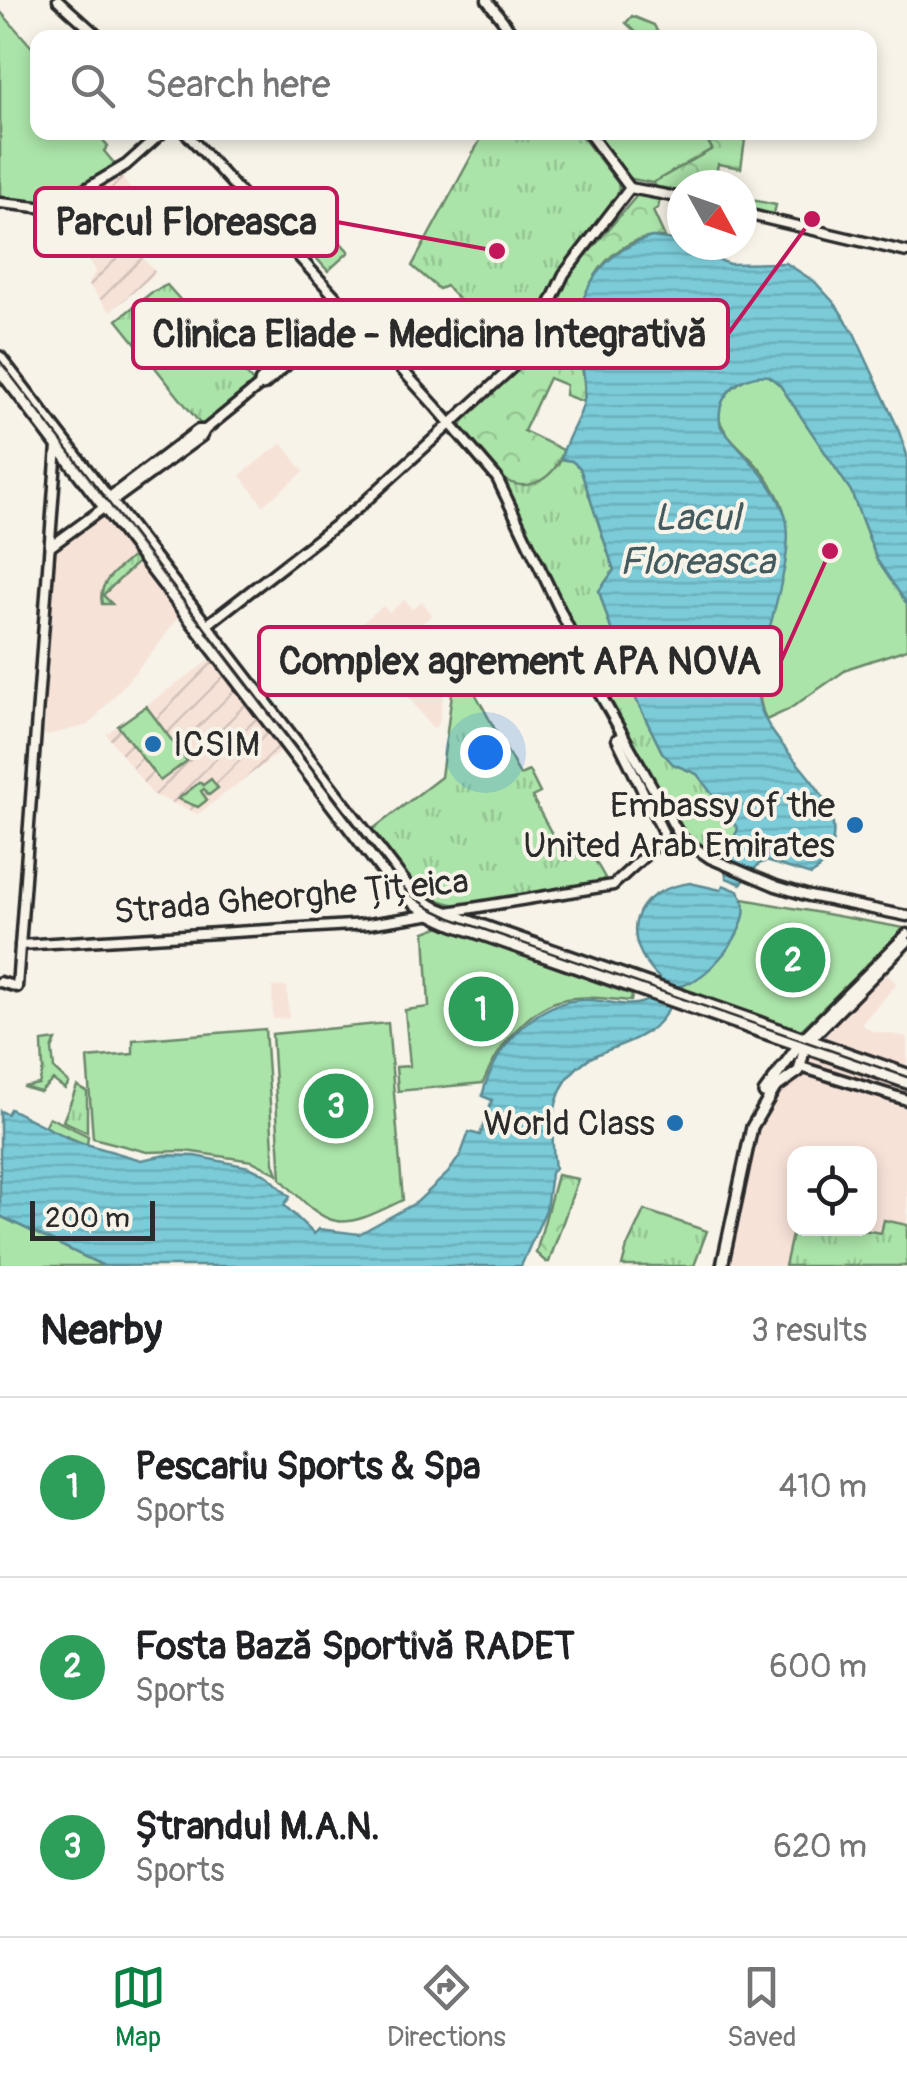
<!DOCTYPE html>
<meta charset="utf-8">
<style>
body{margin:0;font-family:Pangolin,sans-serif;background:#f6f6f6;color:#202124}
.controls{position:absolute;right:30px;bottom:30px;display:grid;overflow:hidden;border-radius:20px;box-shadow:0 5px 15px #0003}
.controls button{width:90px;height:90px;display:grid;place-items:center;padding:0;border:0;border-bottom:2px solid #e0e0e0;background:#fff;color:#202124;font:50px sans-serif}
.compass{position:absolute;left:667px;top:170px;width:90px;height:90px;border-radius:50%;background:#fff;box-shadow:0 5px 15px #0003;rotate:130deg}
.scale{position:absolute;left:30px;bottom:25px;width:125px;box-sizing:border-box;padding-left:10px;border:5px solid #2b2b2b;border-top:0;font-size:28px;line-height:35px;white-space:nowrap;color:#2b2b2b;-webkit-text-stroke:8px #f7f3e8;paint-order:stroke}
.you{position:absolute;left:485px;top:752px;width:35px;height:35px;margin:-25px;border:8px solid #fff;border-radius:50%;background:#1a73e8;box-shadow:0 0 0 15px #1a73e833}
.badge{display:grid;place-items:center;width:65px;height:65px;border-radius:50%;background:#0b8043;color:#fff;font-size:32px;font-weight:700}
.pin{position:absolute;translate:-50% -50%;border:5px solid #fff;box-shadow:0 2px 10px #0006}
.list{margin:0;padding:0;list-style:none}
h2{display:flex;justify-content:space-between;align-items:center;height:130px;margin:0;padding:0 40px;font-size:42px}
h2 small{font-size:32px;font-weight:400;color:#757577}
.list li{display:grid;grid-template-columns:65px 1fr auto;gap:30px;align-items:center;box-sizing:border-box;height:180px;padding:0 40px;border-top:2px solid #e0e0e0}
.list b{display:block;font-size:38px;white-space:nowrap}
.list p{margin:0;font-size:32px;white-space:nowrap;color:#757577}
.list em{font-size:32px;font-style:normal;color:#757577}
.icon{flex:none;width:55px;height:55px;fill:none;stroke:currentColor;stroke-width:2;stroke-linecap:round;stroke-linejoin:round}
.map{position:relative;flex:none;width:907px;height:1266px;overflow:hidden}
.search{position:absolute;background:#fff;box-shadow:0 5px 15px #0003;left:30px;right:30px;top:30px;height:110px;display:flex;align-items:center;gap:25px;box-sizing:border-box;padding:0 35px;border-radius:20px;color:#757577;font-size:38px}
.sheet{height:670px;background:#fff}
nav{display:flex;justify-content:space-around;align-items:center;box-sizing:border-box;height:140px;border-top:2px solid #e0e0e0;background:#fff;font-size:28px;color:#757577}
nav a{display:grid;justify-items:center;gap:5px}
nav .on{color:#0b8043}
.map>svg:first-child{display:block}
.built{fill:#f7e2d8;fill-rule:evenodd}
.industrial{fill:url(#industrial-furrows)}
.grass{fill:url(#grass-tufts);stroke:#6b886a;stroke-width:2.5}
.forest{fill:url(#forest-crowns);stroke:#6b886a;stroke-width:2.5}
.garden{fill:#abe4a9;stroke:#6b886a;stroke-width:2.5}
.water{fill:url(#water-rules);stroke:#5b8b93;stroke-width:2.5}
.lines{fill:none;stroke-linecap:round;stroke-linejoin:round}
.secondary-casing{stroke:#2b2b2b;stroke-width:15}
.primary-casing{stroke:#2b2b2b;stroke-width:16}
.secondary{stroke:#f7f3e8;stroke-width:8}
.primary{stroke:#f7f3e8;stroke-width:9}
.tram{stroke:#2b2b2b;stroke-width:2.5}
.poi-dot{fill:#1f6fb2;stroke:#f7f3e8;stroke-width:4}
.labels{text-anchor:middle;stroke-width:8;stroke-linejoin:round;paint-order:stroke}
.poi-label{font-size:35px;fill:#2b2b2b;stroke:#f7f3e8;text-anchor:end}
.street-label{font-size:35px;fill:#2b2b2b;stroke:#f7f3e8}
.water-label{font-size:38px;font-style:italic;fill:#435b5f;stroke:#f7f3e8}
.leader{fill:none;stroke:#c2185b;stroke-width:4}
.callout-dot{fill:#c2185b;stroke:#f7f3e8;stroke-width:4}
.callout{fill:#f7f3e8;stroke:#c2185b;stroke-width:4}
.callout-label{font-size:38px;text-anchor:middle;font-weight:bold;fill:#2b2b2b}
</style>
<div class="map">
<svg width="907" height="1266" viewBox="0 0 907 1266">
<defs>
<pattern id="industrial-furrows" width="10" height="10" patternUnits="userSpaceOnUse" patternTransform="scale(2.5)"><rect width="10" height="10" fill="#f7e2d8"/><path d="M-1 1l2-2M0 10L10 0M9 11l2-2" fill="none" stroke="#d4c2ba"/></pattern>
<pattern id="grass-tufts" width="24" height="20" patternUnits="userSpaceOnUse" patternTransform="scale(2.5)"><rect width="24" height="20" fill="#abe4a9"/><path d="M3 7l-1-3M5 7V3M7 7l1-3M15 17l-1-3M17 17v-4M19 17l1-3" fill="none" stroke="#93c492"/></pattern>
<pattern id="forest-crowns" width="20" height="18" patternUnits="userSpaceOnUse" patternTransform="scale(2.5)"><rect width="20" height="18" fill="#abe4a9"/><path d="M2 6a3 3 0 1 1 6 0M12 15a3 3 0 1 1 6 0" fill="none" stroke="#93c492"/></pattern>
<pattern id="water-rules" width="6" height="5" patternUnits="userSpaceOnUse" patternTransform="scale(2.5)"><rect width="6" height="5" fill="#7bcbd8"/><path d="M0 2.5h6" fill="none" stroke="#6aaeba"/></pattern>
</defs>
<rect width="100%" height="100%" fill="#f7f3e8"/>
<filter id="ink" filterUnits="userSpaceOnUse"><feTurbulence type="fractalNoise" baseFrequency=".01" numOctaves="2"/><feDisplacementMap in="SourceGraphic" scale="20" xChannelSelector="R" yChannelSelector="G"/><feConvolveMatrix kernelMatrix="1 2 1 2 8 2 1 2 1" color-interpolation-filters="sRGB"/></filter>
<g filter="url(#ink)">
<!-- built -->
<g class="built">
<path d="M282,443l22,29 -41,33 -23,-30z"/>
<path d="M102,514l78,101 -24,33 -67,77 -45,11 9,-183z"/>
<path d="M405,600l7,9 10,-8 10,14 -12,11 23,33 -10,7 12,17 -6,40 -6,6 -78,-101 28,-22 6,6z"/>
<path d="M885,972l12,12 -36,40 11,7 35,6v229h-184l33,-143 23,-36 11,-6 26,-42zM794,1154h76v74h-76z"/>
<path d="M287,986l2,32 -16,1 -1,-32z"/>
</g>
<!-- industrial -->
<g class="industrial">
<path d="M118,172l39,53 -18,28 17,20 -46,39 -22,-28 8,-13 -37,-65z"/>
<path d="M214,657l70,92 -86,65 -46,-20 -46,-60z"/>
</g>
<!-- grass -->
<g class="grass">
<path d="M632,16l22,9 6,12h-19l-15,-14z"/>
<path d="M484,133h95l39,50 2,15 -63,77 -32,68 -21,25 -19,-20 9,-10 -48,-52 -7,3 -27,-23z"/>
<path d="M299,196l50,56 -21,19 -50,-55z"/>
<path d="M167,285l87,98 -52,43 -85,-106 35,-28z"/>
<path d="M561,459l11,2 8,7 34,102 -15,21 29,92 34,69 11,12 24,10 38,46 4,9 -14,28 -34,-18 -15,-20 -88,-161 -85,-179c26,7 43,4 58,-20z"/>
<path d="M133,556l5,6 -35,33 9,9h-10c-5,-22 15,-34 31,-48z"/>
<path d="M469,682l51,93 9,-4 11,22 -8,4 34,63 22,-12 17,30 -6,6 -132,22c-52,-3 -69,-37 -98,-74l72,-55 12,-91h9z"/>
<path d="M211,779l7,9 -9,7 -5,-6 -3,2 6,9 -9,7 -20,-8 22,-17 3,3z"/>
<path d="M77,1086l10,6v40l-24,-11z"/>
<path d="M49,1117l39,19 -1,9 -43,-18z"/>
<path d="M644,1210l63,21 -13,35h-72l5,-19z"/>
<path d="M884,1220l23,5v41h-122l9,-40v2c29,0 58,-1 87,5z"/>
</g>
<!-- forest -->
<g class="forest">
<path d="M705,136l40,4 -4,28 -23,-4 -4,21h-32v10l-20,-4 -10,-8 60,-34z"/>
<path d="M639,193l22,2 -3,13 -5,3 12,26c-55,-4 -89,54 -87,102 1,22 9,41 6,63l-19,-7 1,-10 -17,-7 -25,53 39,19c-6,27 -35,46 -61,28 -15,-12 -29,-35 -41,-49l2,-9 58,-56 17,-24 26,-58z"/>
<path d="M742,198l34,7 -3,13 -31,-8z"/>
<path d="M56,1040l-4,9 2,20 15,14 -4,6 -12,-9 -13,12 -17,-5 16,-3 4,-14 -1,-28z"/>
<path d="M557,1175l21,4 -29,83h-3l-10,-9z"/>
</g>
<!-- garden -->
<g class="garden">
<path d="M0,11l37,42 1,79 59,1 11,13 -4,5 14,17c-51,29 -57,39 -118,32z"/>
<path d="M597,133h106l9,16 -60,34 -25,-5z"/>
<path d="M757,374l12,2 11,9 71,106 26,69 30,44v45l-58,19 -61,42 -22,10c-26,-59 26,-138 19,-203 -2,-19 -21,-45 -35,-59 -17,-19 -44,-36 -24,-63 8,-10 18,-17 31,-21z"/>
<path d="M146,706l41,55 -27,20 -42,-55z"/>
<path d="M743,899l161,29 -106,105 -120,-45c28,-12 71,-52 65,-89z"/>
<path d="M441,926l191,69 -1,6c-21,-1 -45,-6 -65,-2 -38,7 -70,51 -83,84l-85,8 -2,-24 14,-1 -5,-56 24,-3 -4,-75z"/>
<path d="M388,1023l15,177c-65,32 -72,31 -122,-21l-9,-145z"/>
<path d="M265,1029l9,134 4,11 -26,-13 -66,-10 -39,1 -54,-14 -6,-80 46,-4v-14z"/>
<path d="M0,1216l104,50h-104z"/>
</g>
<!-- water -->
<g class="water">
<path d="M652,237l30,4v4h19l11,12 17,7 57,-1 29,19 21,23 18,28 43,93 10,29v149l-30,-44 -26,-69 -71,-106 -11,-9c-29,-4 -56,21 -48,51 22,29 50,50 63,85 15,38 -18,113 -23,156 -2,12 -5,27 -1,38 14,50 91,88 70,146 -4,10 -10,18 -19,23l-45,-14 -7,3 -18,20 -15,-6 -1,-21 13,-28 -41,-55 -24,-10 -11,-12 -34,-69 -29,-92 15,-21 -34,-102 -8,-7 -11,-2c5,-23 22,-42 24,-65 1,-19 -5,-36 -7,-54 -3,-50 27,-90 74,-103z"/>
<path d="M690,883l31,7 2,-5 15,6c5,8 8,15 6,24 -5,26 -39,67 -65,71 -7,15 -12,30 -24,40 -16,14 -38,20 -57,28 -47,21 -49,69 -43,114l-4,5 -5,37 -25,56h-417l-104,-50v-105l7,3 3,-5 62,31 69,20 25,-5 29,1 54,11 19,9 22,21 -6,8 30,29 5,-5 40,5 58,-32 31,-29 13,-19 8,-22 11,3 12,-35 -10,-4c13,-49 54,-99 109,-96 20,1 42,11 60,-2l9,-19c-42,-41 -30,-88 30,-96z"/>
</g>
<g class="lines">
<defs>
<g id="secondary">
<path d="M58,0l42,38"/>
<path d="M487,0l29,38"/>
<path d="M185,132l251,275 61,71 104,218 80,142 29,20 66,28 33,10 98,20"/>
<path d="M588,132l42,56"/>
<path d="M630,188l52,10"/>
<path d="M0,203l46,5 11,-2 69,-41 37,-33"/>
<path d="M742,213l165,39"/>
<path d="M259,386l1,-5 83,-74"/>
<path d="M107,499l91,-69h7"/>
<path d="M50,547l152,-111 3,-6 54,-44 5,-1 83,-73"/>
<path d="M199,631l160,-124 157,-143 17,-24 31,-66 66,-86"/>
<path d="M448,912l165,-27 49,-45 1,-8 -46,-93 6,-4"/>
<path d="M20,945l348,-21 66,-10"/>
<path d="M0,982l17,5 40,-541"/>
<path d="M803,1038l104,-104"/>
<path d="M809,1041l98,-99"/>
<path d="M801,1067l106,33"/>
</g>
<g id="primary">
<path d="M0,357l413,536 19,13 32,13 443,155"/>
<path d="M0,371l382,500c21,26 41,42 72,54l453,158"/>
<path d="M764,1093l35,-48"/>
<path d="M722,1266l30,-139 23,-39 24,-17 6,-24"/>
</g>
</defs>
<!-- secondary casing -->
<use href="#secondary" class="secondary-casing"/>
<!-- primary casing -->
<use href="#primary" class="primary-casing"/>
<!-- secondary -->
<use href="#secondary" class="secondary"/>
<!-- primary -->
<use href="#primary" class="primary"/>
<!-- tram -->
<path class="tram" d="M0,361l407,531 23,16 21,10 456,159"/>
</g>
</g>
<!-- markers -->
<g class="poi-dot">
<circle cx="153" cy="744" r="10"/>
<circle cx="855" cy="825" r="10"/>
<circle cx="675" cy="1123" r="10"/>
</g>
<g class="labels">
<!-- poi labels -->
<g class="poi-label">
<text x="173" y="756" text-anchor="start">ICSIM</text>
<text x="835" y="817">Embassy of the<tspan x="835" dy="40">United Arab Emirates</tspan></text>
<text x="655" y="1135">World Class</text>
</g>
<!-- street labels -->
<g class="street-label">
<text transform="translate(291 896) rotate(-5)" y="12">Strada Gheorghe Țițeica</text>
</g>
<!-- water labels -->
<g class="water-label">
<text x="697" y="530">Lacul<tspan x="697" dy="44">Floreasca</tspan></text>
</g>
</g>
<!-- callouts -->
<path class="leader" d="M497 251L337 222M812 219L728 334M830 551L781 661"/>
<g class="callout-dot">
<circle cx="497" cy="251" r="10"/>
<circle cx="812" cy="219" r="10"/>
<circle cx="830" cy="551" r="10"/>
</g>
<g class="callout">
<rect x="35" y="188" width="302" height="68" rx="10"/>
<rect x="133" y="300" width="595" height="68" rx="10"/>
<rect x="259" y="627" width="522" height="68" rx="10"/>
</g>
<g class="callout-label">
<text x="186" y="235">Parcul Floreasca</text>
<text x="430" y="347">Clinica Eliade - Medicina Integrativă</text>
<text x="520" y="674">Complex agrement APA NOVA</text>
</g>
</svg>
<div class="controls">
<button><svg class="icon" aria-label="locate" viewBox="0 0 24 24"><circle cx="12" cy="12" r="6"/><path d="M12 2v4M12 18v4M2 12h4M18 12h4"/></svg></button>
</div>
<svg class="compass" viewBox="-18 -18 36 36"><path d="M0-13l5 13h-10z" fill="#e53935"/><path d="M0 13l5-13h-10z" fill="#757577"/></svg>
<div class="scale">200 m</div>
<div class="you"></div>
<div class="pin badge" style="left:481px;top:1009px;background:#2e9e5b">1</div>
<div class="pin badge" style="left:793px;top:960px;background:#2e9e5b">2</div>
<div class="pin badge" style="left:336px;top:1106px;background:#2e9e5b">3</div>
<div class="search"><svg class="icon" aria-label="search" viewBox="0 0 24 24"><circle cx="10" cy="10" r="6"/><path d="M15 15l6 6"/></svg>Search here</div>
</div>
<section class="sheet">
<h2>Nearby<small>3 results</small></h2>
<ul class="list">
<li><span class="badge" style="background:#2e9e5b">1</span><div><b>Pescariu Sports &amp; Spa</b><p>Sports</p></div><em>410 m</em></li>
<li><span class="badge" style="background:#2e9e5b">2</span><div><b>Fosta Bază Sportivă RADET</b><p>Sports</p></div><em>600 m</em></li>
<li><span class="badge" style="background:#2e9e5b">3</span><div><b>Ștrandul M.A.N.</b><p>Sports</p></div><em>620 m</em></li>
</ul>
</section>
<nav>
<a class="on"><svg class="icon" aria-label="map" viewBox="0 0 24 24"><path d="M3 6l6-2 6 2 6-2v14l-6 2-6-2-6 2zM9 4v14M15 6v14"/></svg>Map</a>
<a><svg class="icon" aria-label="directions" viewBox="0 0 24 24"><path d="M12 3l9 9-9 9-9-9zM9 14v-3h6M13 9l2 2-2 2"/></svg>Directions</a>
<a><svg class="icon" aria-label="saved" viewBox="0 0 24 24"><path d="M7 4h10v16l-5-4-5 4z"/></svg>Saved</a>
</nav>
